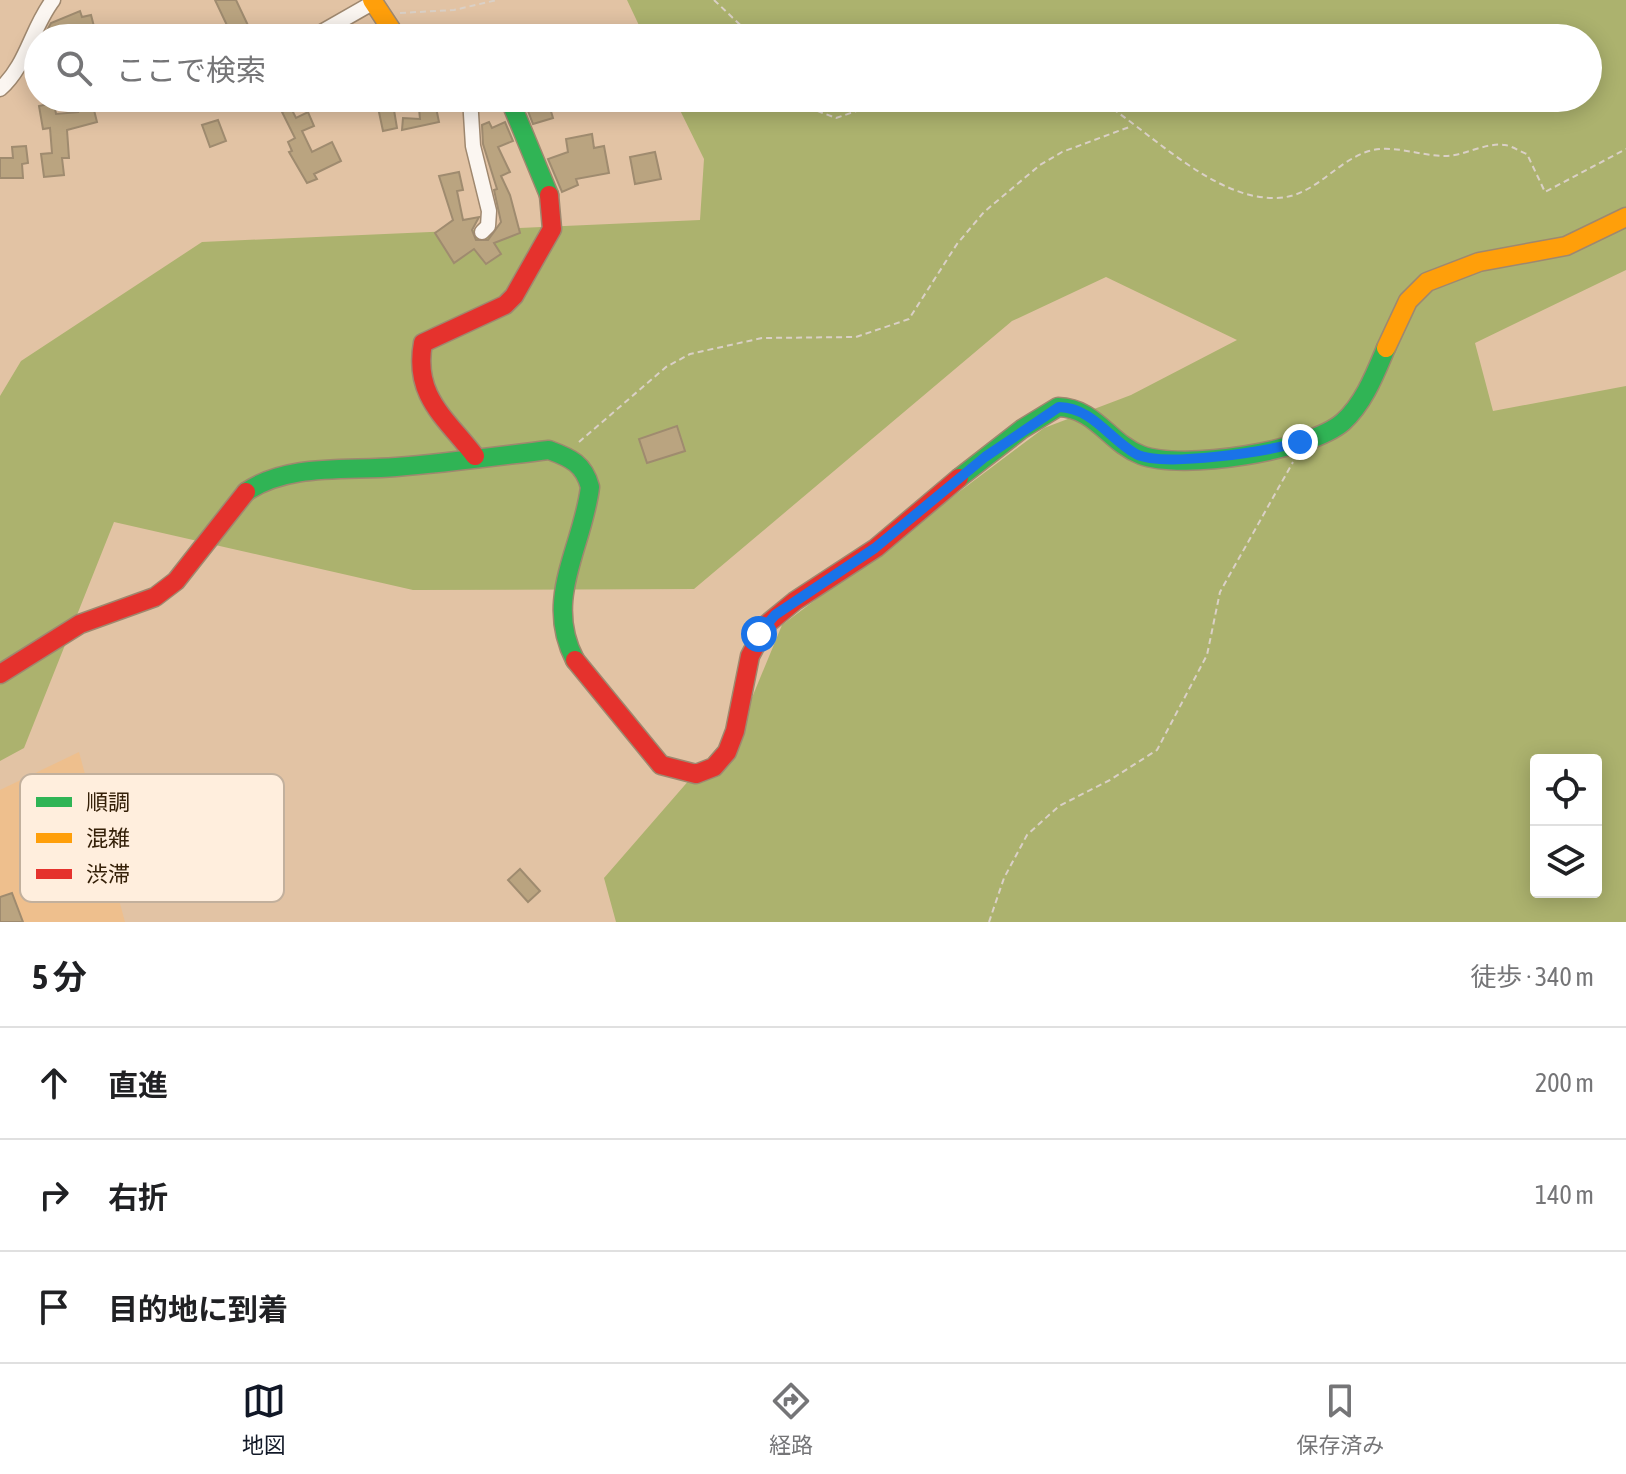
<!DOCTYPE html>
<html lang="ja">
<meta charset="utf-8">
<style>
body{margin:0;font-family:"Asap Condensed","Noto Sans JP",sans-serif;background:#f2f2f2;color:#202124}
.controls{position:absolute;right:24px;bottom:24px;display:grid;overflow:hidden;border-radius:8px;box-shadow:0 4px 20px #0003}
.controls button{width:72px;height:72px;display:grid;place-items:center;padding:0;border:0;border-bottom:2px solid #e0e0e0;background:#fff;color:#202124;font:40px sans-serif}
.stop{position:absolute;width:24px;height:24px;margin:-18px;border:6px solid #1a73e8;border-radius:50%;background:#fff}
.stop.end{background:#1a73e8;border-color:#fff;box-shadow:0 2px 8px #0008}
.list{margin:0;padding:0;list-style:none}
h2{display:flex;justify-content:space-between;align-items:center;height:104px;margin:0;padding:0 32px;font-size:34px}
h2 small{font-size:26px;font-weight:400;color:#757577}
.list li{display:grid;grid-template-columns:52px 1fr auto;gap:24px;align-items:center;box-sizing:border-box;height:112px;padding:0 32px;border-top:2px solid #e0e0e0}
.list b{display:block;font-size:30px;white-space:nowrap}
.list em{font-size:26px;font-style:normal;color:#757577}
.icon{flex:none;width:44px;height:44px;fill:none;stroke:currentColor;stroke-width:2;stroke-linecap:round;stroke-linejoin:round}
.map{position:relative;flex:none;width:1626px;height:922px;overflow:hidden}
.search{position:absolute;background:#fff;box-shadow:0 4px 20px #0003;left:24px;right:24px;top:24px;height:88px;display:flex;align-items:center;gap:20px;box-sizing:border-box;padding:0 28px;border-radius:44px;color:#757577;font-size:30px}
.sheet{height:440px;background:#fff}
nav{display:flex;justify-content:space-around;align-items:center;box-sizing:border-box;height:112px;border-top:2px solid #e0e0e0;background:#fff;font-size:22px;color:#757577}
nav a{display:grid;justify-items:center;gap:4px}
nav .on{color:#111827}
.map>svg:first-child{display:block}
.built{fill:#eebf8d}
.forest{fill:#acb26e;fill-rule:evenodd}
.building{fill:#baa480;stroke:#9f8b6f;stroke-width:2}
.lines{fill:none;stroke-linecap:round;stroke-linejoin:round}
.street-casing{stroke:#9f886f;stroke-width:17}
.fast-casing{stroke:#9f886f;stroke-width:21}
.slow-casing{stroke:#9f886f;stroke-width:21}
.jam-casing{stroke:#9f886f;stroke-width:21}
.path{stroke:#dad0c6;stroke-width:2;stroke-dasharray:6 4;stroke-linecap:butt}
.street{stroke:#fbf6f1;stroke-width:14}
.fast{stroke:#30b455;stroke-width:18}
.slow{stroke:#ff9f0a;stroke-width:18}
.jam{stroke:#e5322d;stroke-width:18}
.route{stroke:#1a73e8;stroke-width:10}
.key{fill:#fed;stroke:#c2b09d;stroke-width:2}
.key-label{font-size:22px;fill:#352008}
</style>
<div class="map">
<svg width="1626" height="922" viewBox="0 0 1626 922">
<rect width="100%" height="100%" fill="#e2c3a4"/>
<!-- built -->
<path class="built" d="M79,752l46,170h-125v-132z"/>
<!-- forest -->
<path class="forest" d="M627,0h999v270l-151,73 18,68 133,-25v536h-1010l-12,-44 140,-161 38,-92 262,-197 87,-33 106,-55 -131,-63 -94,44 -318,268 -281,1 -299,-68 -90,226 -24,13v-365l21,-35 181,-119 498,-22 4,-61 -30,-61h914v-60h-943zM1536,760h60v132h-60z"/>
<!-- building -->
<g class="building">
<path d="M215,0h21l18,38h-21z"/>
<path d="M80,11l2,6 9,-2 6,23h-49l-2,-6 5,-9z"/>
<path d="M75,98h16l6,24 -30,8 2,28h-7l2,17 -20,2 -3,-23 11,-1 -2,-25 -7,1 -4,-23 15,-3 2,11 22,-2z"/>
<path d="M376,98h16l5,30 -14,3z"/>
<path d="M418,98h16l5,24 -37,8 1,-12 17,1z"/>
<path d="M523,98h24l6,20 -20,6z"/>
<path d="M291,108l5,10 12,-6 6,14 -12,5 10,21 20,-10 9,19 -27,13 3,5 -10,4 -18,-31 3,-1 -4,-9 7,-4 -13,-26z"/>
<path d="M218,120l8,21 -16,6 -8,-22z"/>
<path d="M489,122l3,6 13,-6 8,19 -15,6 12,25 -9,4 9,19 10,38 -26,10 7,11 -15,10 -12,-15 -20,14 -19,-30 18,-13 -14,-44 20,-4 4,18 -6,1 6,29 16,-3 -7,13 4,10h12l13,-18 -7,-32 3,-1 -14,-45 -1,-19z"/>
<path d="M592,134l2,14 10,-2 5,27 -33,6 2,6 -16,7 -14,-33 20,-7 -2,-13z"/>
<path d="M26,146l2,17 -6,1 1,14h-23v-20h13l-1,-11z"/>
<path d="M655,152l6,27 -26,5 -5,-27z"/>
<path d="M677,426l8,25 -38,12 -8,-24z"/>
<path d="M520,869l20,22 -12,11 -20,-22z"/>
<path d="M12,893l11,29h-23v-25z"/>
</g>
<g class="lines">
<defs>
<g id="street">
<path d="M311,38l63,-36"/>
<path d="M0,89c27,-24 31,-60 53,-89"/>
<path d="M470,98l3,48 16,65 -1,15 -6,6"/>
</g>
<g id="fast">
<path d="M509,98l40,97"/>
<path d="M959,478l63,-49 36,-22c38,1 51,36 83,48 41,16 169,-4 202,-33 21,-19 32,-48 43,-74"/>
<path d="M246,492c42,-29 101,-21 150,-25 51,-4 102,-11 153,-17 22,8 35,14 41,37 -7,60 -47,112 -15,173"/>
</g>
<g id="slow">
<path d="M372,0l25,38"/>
<path d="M1386,348l22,-47 19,-19 52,-20 87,-16 60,-29"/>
</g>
<g id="jam">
<path d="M475,456c-29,-38 -62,-60 -52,-113l82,-38 9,-9 38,-67 -3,-34"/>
<path d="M575,660l86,105 35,9 18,-7 13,-15 8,-21 15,-75 17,-32 28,-23 81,-53 83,-70"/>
<path d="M0,674l80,-50 75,-27 21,-16 70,-89"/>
</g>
</defs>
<!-- street casing -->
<use href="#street" class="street-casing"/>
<!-- fast casing -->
<use href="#fast" class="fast-casing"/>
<!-- slow casing -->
<use href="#slow" class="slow-casing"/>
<!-- jam casing -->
<use href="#jam" class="jam-casing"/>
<!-- path -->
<g class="path">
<path d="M714,0l40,38"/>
<path d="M400,13l54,-3 43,-10"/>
<path d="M802,98l13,12 21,8 59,-20"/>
<path d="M1096,98c51,30 115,101 179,100 38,0 58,-34 91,-46 25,-9 53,4 79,4 19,0 41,-14 60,-11 7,1 16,7 22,9l18,38 81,-43"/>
<path d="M579,442l87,-75 24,-13 72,-16 94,-1 53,-18 48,-75 27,-32 56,-47 22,-13 70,-26"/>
<path d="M989,922l15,-44 23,-43 32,-29 51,-26 47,-30 50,-95 13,-63 73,-130"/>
</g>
<!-- street -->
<use href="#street" class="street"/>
<!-- fast -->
<use href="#fast" class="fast"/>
<!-- slow -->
<use href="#slow" class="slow"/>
<!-- jam -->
<use href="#jam" class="jam"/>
</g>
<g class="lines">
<!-- route -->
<path class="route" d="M759,634l16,-19 100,-67 110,-91 74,-50c34,1 50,32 77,47 28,14 132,-3 164,-12"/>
</g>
<!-- legend -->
<rect x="20" y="774" width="264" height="128" rx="12" class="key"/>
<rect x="36" y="797" width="36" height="10" fill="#30b455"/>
<rect x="36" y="833" width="36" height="10" fill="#ff9f0a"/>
<rect x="36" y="869" width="36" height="10" fill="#e5322d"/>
<g class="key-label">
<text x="86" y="810">順調</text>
<text x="86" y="846">混雑</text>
<text x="86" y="882">渋滞</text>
</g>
</svg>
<div class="controls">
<button><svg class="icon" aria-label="locate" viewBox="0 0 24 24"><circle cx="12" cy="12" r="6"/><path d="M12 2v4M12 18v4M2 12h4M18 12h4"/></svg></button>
<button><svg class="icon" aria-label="layers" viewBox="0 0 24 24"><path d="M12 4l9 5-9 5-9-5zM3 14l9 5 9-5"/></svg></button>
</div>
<div class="stop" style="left:759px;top:634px"></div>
<div class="stop end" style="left:1300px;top:442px"></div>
<div class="search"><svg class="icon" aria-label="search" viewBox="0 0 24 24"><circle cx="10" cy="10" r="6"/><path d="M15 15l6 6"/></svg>ここで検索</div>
</div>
<section class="sheet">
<h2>5 分<small>徒歩 · 340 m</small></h2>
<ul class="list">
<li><svg class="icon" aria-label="ahead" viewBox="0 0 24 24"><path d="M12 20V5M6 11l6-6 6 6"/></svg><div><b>直進</b></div><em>200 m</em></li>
<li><svg class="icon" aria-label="right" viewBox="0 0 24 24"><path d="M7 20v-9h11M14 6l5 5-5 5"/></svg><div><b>右折</b></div><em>140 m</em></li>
<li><svg class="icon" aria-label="arrive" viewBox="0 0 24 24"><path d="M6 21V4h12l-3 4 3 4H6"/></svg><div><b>目的地に到着</b></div></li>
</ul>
</section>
<nav>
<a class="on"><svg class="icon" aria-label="map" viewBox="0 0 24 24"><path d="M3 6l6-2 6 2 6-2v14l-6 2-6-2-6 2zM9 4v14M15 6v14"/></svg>地図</a>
<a><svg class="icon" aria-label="directions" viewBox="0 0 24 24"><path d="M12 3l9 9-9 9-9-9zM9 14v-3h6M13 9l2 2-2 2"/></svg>経路</a>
<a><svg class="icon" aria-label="saved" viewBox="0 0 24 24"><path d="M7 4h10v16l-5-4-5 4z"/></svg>保存済み</a>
</nav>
